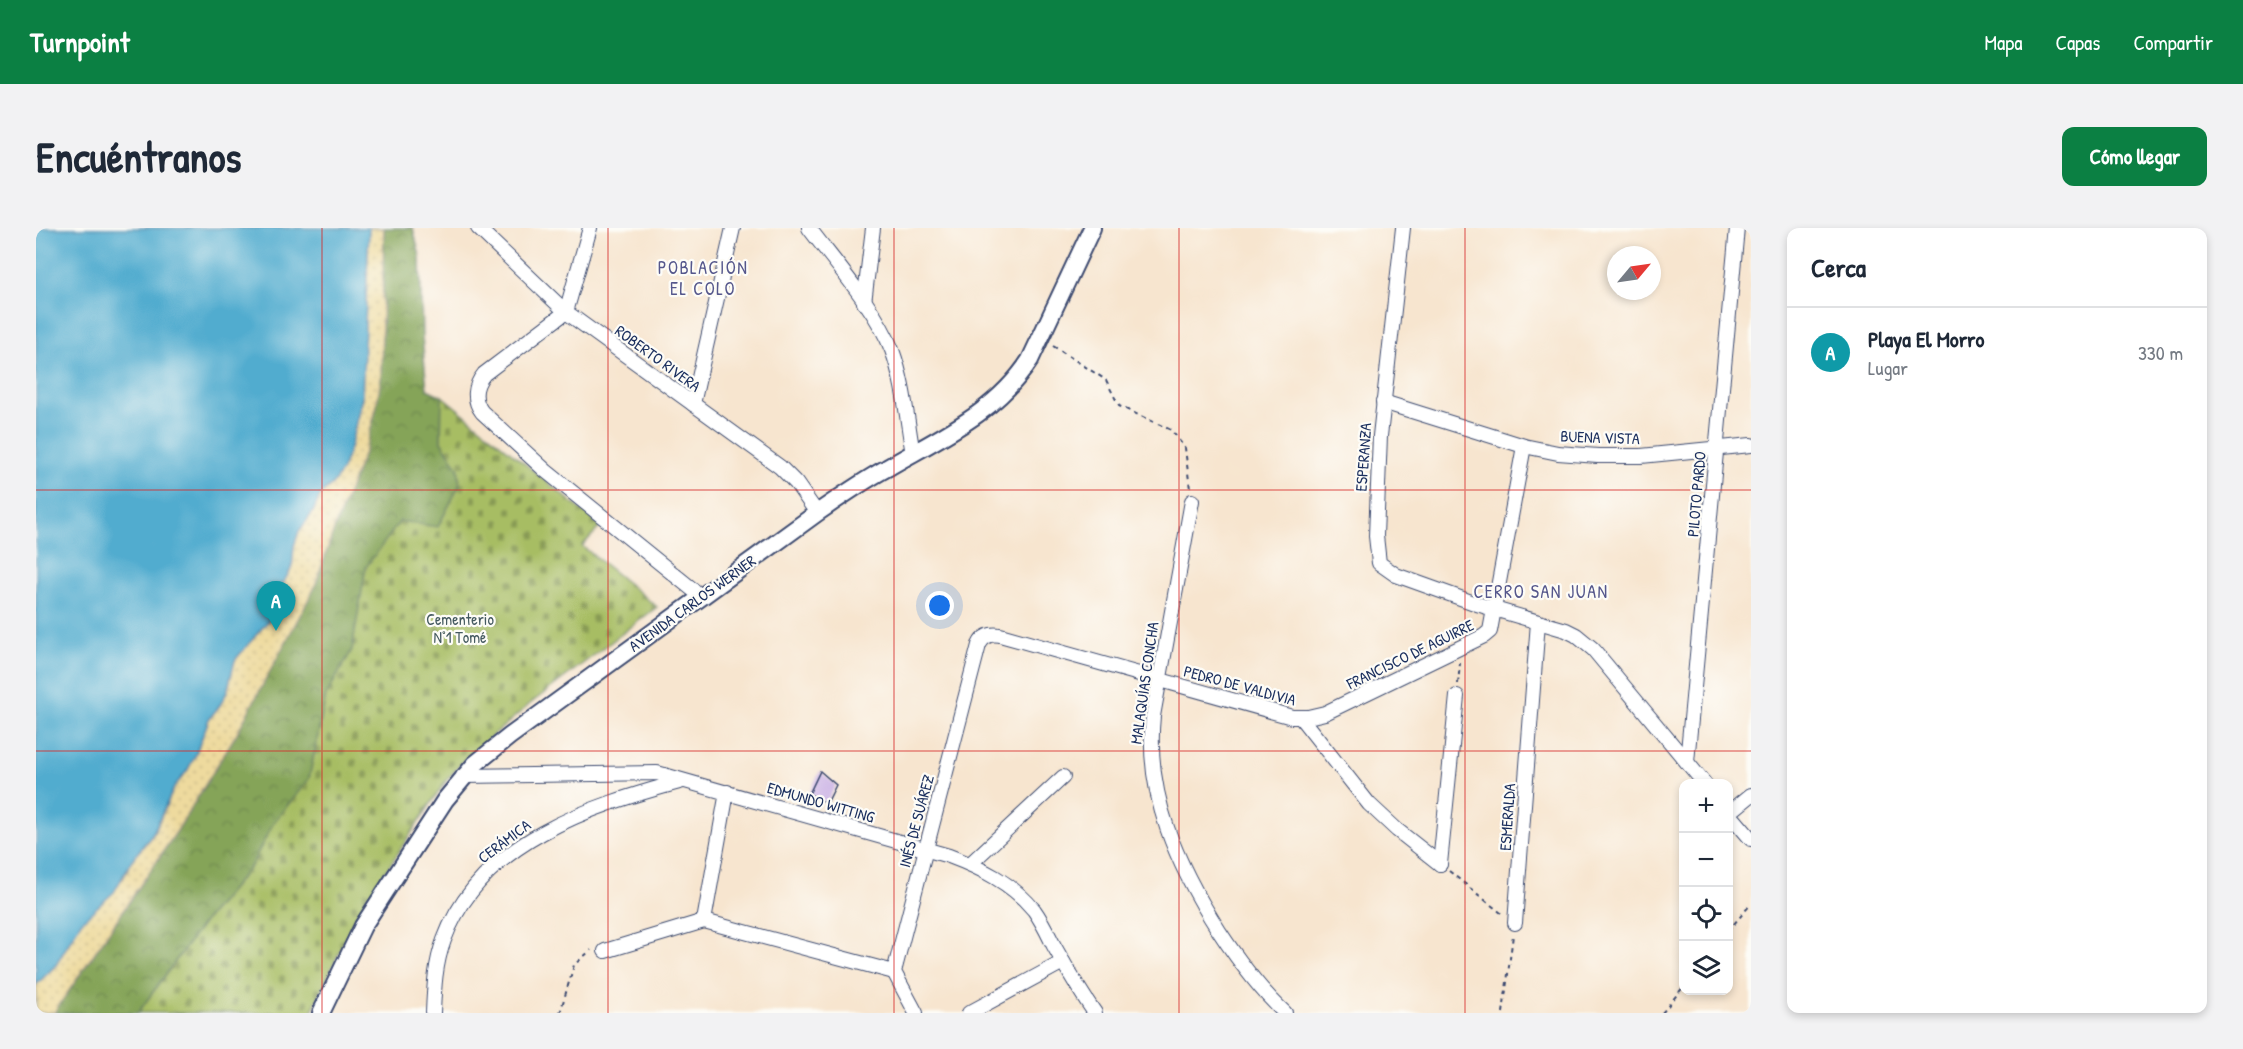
<!DOCTYPE html>
<html lang="es">
<meta charset="utf-8">
<style>
body{margin:0;font-family:"Patrick Hand",sans-serif;background:#f2f2f3;color:#1f2937}
.controls{position:absolute;right:18px;bottom:18px;display:grid;overflow:hidden;border-radius:12px;box-shadow:0 3px 9px #0003}
.controls button{width:54px;height:54px;display:grid;place-items:center;padding:0;border:0;border-bottom:2px solid #e0e1e3;background:#fff;color:#1f2937;font:30px sans-serif}
.compass{position:absolute;left:1571px;top:18px;width:54px;height:54px;border-radius:50%;background:#fff;box-shadow:0 3px 9px #0003;rotate:61deg}
.you{position:absolute;left:904px;top:378px;width:21px;height:21px;margin:-15px;border:4px solid #fff;border-radius:50%;background:#1a73e8;box-shadow:0 0 0 9px #1a73e833}
.badge{display:grid;place-items:center;width:39px;height:39px;border-radius:50%;background:#0b8043;color:#fff;font-size:20px;font-weight:700}
.pin{position:absolute;translate:-50% -50px;filter:drop-shadow(0 2px 3px #0008)}
.pin::after{content:'';position:absolute;top:32px;width:21px;height:18px;background:inherit;clip-path:polygon(0 0,100% 0,50% 100%)}
.list{margin:0;padding:0;list-style:none}
h2{display:flex;justify-content:space-between;align-items:center;height:78px;margin:0;padding:0 24px;font-size:26px}
h2 small{font-size:20px;font-weight:400;color:#747a83}
.list li{display:grid;grid-template-columns:39px 1fr auto;gap:18px;align-items:center;box-sizing:border-box;height:90px;padding:0 24px;border-top:2px solid #e0e1e3}
.list b{display:block;font-size:22px;white-space:nowrap}
.list p{margin:0;font-size:20px;white-space:nowrap;color:#747a83}
.list em{font-size:20px;font-style:normal;color:#747a83}
.icon{flex:none;width:33px;height:33px;fill:none;stroke:currentColor;stroke-width:2;stroke-linecap:round;stroke-linejoin:round}
.map{position:relative;flex:none;width:1715px;height:785px;overflow:hidden;border-radius:12px}
header{display:flex;align-items:center;gap:36px;box-sizing:border-box;height:84px;padding:0 30px;background:#0b8043;color:#fff}
header strong{font-size:28px}
nav{display:flex;gap:33px;margin-inline-start:auto;font-size:21px}
.intro{display:flex;align-items:center;justify-content:space-between;box-sizing:border-box;height:144px;padding:0 36px}
h1{margin:0;font-size:42px}
.button{padding:15px 27px;border-radius:12px;background:#0b8043;color:#fff;font-size:21px;font-weight:700}
main{display:flex;gap:36px;padding:0 36px}
aside{flex:1;background:#fff;border-radius:12px;box-shadow:0 3px 9px #0003}
.map>svg:first-child{display:block}
.forest{fill:url(#forest-crowns);stroke:#506a5c;stroke-width:1.5}
.sand{fill:url(#sand-dots);stroke:#84847e;stroke-width:1.5}
.cemetery{fill:url(#cemetery-stones);stroke:#617660;stroke-width:1.5}
.water{fill:#51accf;stroke:#366e96;stroke-width:1.5}
.building{fill:#c0a2e1}
.lines{fill:none;stroke-linecap:round;stroke-linejoin:round}
.minor-casing{stroke:#3c4a6f;stroke-width:16}
.major-casing{stroke:#3c4a6f;stroke-width:20}
.path{stroke:#3c4a6f;stroke-width:2;stroke-dasharray:4.5 4.5;stroke-linecap:butt}
.minor{stroke:#fff;stroke-width:14}
.major{stroke:#fff;stroke-width:16}
.grid{fill:none;stroke:#d62828;stroke-width:1.5;stroke-opacity:0.55}
.labels{text-anchor:middle;stroke-width:4.5;stroke-linejoin:round;paint-order:stroke}
.street-label{font-size:16px;fill:#1b2f5e;stroke:#fdfcf7}
.park-label{font-size:16px;fill:#455a60;stroke:#fdfcf7}
.neighbourhood-label{font-size:18px;letter-spacing:1.5px;fill:#55578c;stroke:#fdfcf7}
</style>
<header>
<strong>Turnpoint</strong>
<nav><a>Mapa</a><a>Capas</a><a>Compartir</a></nav>
</header>
<div class="intro"><h1>Encuéntranos</h1><a class="button">Cómo llegar</a></div>
<main>
<div class="map">
<svg width="1715" height="785" viewBox="0 0 1715 785">
<defs>
<pattern id="forest-crowns" width="20" height="18" patternUnits="userSpaceOnUse" patternTransform="scale(1.5)"><rect width="20" height="18" fill="#85a459"/><path d="M2 6a3 3 0 1 1 6 0M12 15a3 3 0 1 1 6 0" fill="none" stroke="#6c864d"/></pattern>
<pattern id="sand-dots" width="8" height="8" patternUnits="userSpaceOnUse" patternTransform="scale(1.5)"><rect width="8" height="8" fill="#eeda9e"/><path d="M2 2h.1M6 6h.1" fill="none" stroke="#ccbb8a" stroke-width="1.8" stroke-linecap="round"/></pattern>
<pattern id="cemetery-stones" width="16" height="16" patternUnits="userSpaceOnUse" patternTransform="scale(1.5)"><rect width="16" height="16" fill="#a7bd63"/><path d="M2 7V4a2 2 0 0 1 4 0v3zM10 15v-3a2 2 0 0 1 4 0v3z" fill="#879a55"/></pattern>
</defs>
<rect width="100%" height="100%" fill="#fdfcf7"/>
<filter id="ink" filterUnits="userSpaceOnUse"><feTurbulence type="fractalNoise" baseFrequency=".0167" numOctaves="2"/><feDisplacementMap in="SourceGraphic" scale="12" xChannelSelector="R" yChannelSelector="G"/><feConvolveMatrix kernelMatrix="1 2 1 2 8 2 1 2 1" color-interpolation-filters="sRGB"/></filter>
<filter id="wash" filterUnits="userSpaceOnUse"><feTurbulence type="fractalNoise" baseFrequency=".008" numOctaves="4" result="noise"/><feDisplacementMap in="SourceGraphic" scale="24" xChannelSelector="R" yChannelSelector="G"/><feGaussianBlur stdDeviation="1.35" result="paint"/><feColorMatrix in="noise" values="0 0 0 0 0 0 0 0 0 0 0 0 0 0 0 0 0 1.4 0 .05"/><feComposite in="paint" operator="in"/></filter>
<g filter="url(#wash)">
<rect width="100%" height="100%" fill="#f7e5cf"/>
<!-- forest -->
<path class="forest" d="M348,0h29l7,28 2,80 5,53 15,7 -1,45 17,26 2,17 -22,43 -72,40 -14,83 -26,46 -17,83 -35,43 -23,44 -47,56 -66,91h-84l123,-182 60,-98 77,-144 23,-68 28,-71 11,-40 5,-32z"/>
<!-- sand -->
<path class="sand" d="M333,0h15l-3,150 -5,32 -11,40 -28,71 -23,68 -77,144 -60,98 -123,182h-18v-28l20,-20 25,-43 43,-45 8,-17 22,-27 21,-47 12,-15 8,-15 14,-37 11,-14 7,-13 8,-32 34,-40 5,-20 18,-33 2,-21 5,-15 14,-19 7,-17 12,-10 18,-37 12,-51z"/>
<!-- cemetery -->
<path class="cemetery" d="M406,168l159,130 -19,20 75,61 -127,97 -64,54 -20,23 -90,135 -45,97h-173l66,-91 47,-56 23,-44 35,-43 17,-83 26,-46 14,-83 34,-46 38,6 22,-43 -2,-17 -17,-26z"/>
<!-- water -->
<path class="water" d="M0,0h333l-7,169 -12,51 -9,24 -9,13 -12,10 -7,17 -14,19 -5,15 -2,21 -18,33 -5,20 -34,40 -8,32 -7,13 -11,14 -14,37 -8,15 -12,15 -22,47 -21,27 -18,32 -33,30 -25,43 -20,20z"/>
<g id="blocks">
<!-- building -->
<path class="building" d="M784,543l16,14 -9,18 -18,-9z"/>
</g>
</g>
<g filter="url(#ink)">
<use href="#blocks" fill-opacity="0" stroke="#3c4a6f" stroke-width="1.5"/>
<g class="lines">
<defs>
<g id="minor">
<path d="M442,0l88,84 214,155 16,16 21,30"/>
<path d="M554,0l-24,84 -82,62c-10,12 -11,26 -2,38l64,59 156,126"/>
<path d="M773,0c27,36 67,81 83,122 12,32 15,70 21,104"/>
<path d="M1367,0l-23,208 -4,100 3,27 17,12 81,29 89,26 10,5 17,14 112,135"/>
<path d="M828,75l9,-75"/>
<path d="M1347,174l141,44 34,7 40,3h43l110,-11"/>
<path d="M657,176l40,-176"/>
<path d="M1156,273l-39,215c-8,79 24,149 66,215 19,29 40,58 66,82"/>
<path d="M1265,490l68,86 28,26 43,34"/>
<path d="M1651,534l50,-534"/>
<path d="M427,548l194,-3 292,83c32,12 63,27 85,54 8,11 14,24 20,36 13,23 26,46 41,67"/>
<path d="M1692,584l23,27"/>
<path d="M1693,585l22,-18"/>
<path d="M934,636l93,-87"/>
<path d="M1404,636l17,-168"/>
<path d="M668,693l23,-129"/>
<path d="M1479,695l23,-301"/>
<path d="M569,723l99,-30 190,51"/>
<path d="M397,785c1,-25 2,-49 11,-73 36,-99 147,-134 239,-159"/>
<path d="M880,785l-22,-41 85,-327c4,-9 12,-12 21,-10l292,82h16l17,-4 159,-77 6,-5 34,-185"/>
<path d="M933,785l94,-51"/>
</g>
<path id="major" d="M285,785l42,-87 82,-126 30,-36 35,-28 307,-223c23,-16 46,-32 70,-45 53,-31 109,-55 143,-108l62,-132"/>
</defs>
<!-- minor casing -->
<use href="#minor" class="minor-casing"/>
<!-- major casing -->
<use href="#major" class="major-casing"/>
<!-- path -->
<g class="path">
<path d="M1017,118l53,34 13,26 52,24 14,18 5,41"/>
<path d="M1422,456l2,-21"/>
<path d="M1413,643l52,42"/>
<path d="M1692,703l23,-27"/>
<path d="M524,785l14,-48 17,-15"/>
<path d="M1467,785l10,-78"/>
<path d="M1626,785l22,-27"/>
</g>
<!-- minor -->
<use href="#minor" class="minor"/>
<!-- major -->
<use href="#major" class="major"/>
</g>
</g>
<!-- grid -->
<path class="grid" d="M286,0v785M572,0v785M858,0v785M1143,0v785M1429,0v785M0,262h1715M0,523h1715"/>
<g class="labels">
<!-- street labels -->
<g class="street-label">
<text transform="translate(622 130) rotate(36)" y="6">ROBERTO RIVERA</text>
<text transform="translate(1564 209) rotate(2)" y="6">BUENA VISTA</text>
<text transform="translate(1327 229) rotate(-86)" y="6">ESPERANZA</text>
<text transform="translate(1660 266) rotate(-85)" y="6">PILOTO PARDO</text>
<text transform="translate(656 375) rotate(-36)" y="6">AVENIDA CARLOS WERNER</text>
<text transform="translate(1374 426) rotate(-26)" y="6">FRANCISCO DE AGUIRRE</text>
<text transform="translate(1108 455) rotate(-82)" y="6">MALAQUÍAS CONCHA</text>
<text transform="translate(1204 457) rotate(15)" y="6">PEDRO DE VALDIVIA</text>
<text transform="translate(785 574) rotate(16)" y="6">EDMUNDO WITTING</text>
<text transform="translate(1471 589) rotate(-86)" y="6">ESMERALDA</text>
<text transform="translate(880 593) rotate(-75)" y="6">INÉS DE SUÁREZ</text>
<text transform="translate(468 613) rotate(-37)" y="6">CERÁMICA</text>
</g>
<!-- park labels -->
<g class="park-label">
<text x="424" y="397">Cementerio<tspan x="424" dy="18">N°1 Tomé</tspan></text>
</g>
<!-- neighbourhood labels -->
<g class="neighbourhood-label">
<text x="667" y="46">POBLACIÓN<tspan x="667" dy="21">EL COLO</tspan></text>
<text x="1505" y="370">CERRO SAN JUAN</text>
</g>
</g>
</svg>
<div class="controls">
<button>+</button>
<button>−</button>
<button><svg class="icon" aria-label="locate" viewBox="0 0 24 24"><circle cx="12" cy="12" r="6"/><path d="M12 2v4M12 18v4M2 12h4M18 12h4"/></svg></button>
<button><svg class="icon" aria-label="layers" viewBox="0 0 24 24"><path d="M12 4l9 5-9 5-9-5zM3 14l9 5 9-5"/></svg></button>
</div>
<svg class="compass" viewBox="-18 -18 36 36"><path d="M0-13l5 13h-10z" fill="#e53935"/><path d="M0 13l5-13h-10z" fill="#747a83"/></svg>
<div class="you"></div>
<div class="pin badge" style="left:240px;top:403px;background:#0f9aa8">A</div>
</div>
<aside>
<h2>Cerca<small></small></h2>
<ul class="list">
<li><span class="badge" style="background:#0f9aa8">A</span><div><b>Playa El Morro</b><p>Lugar</p></div><em>330 m</em></li>
</ul>
</aside>
</main>
